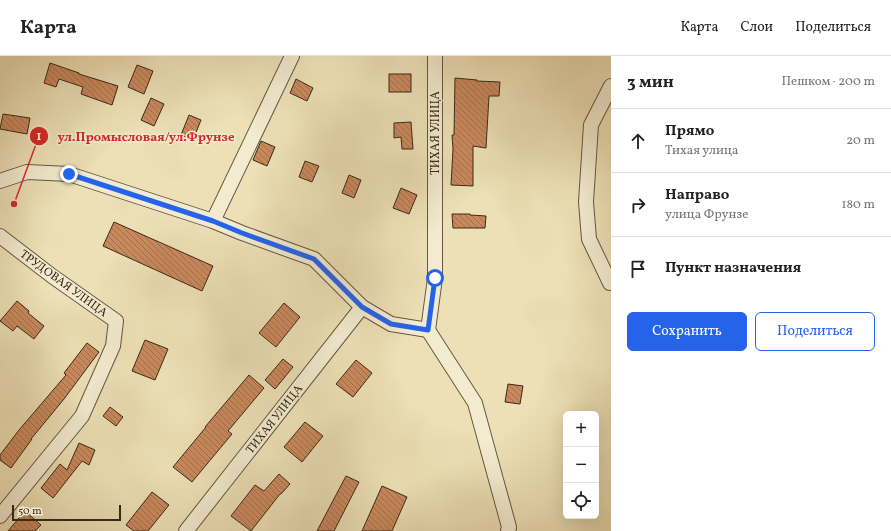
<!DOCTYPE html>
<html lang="ru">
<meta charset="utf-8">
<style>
body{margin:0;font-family:Vollkorn,serif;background:#f2f2f2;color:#222}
.controls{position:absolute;right:12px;bottom:12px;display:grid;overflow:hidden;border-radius:6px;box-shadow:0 4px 16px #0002}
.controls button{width:36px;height:36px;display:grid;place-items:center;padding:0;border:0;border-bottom:1px solid #e0e0e0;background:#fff;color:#222;font:20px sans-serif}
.scale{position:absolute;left:12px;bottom:10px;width:109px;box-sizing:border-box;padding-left:4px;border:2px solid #392918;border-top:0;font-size:11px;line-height:14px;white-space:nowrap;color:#392918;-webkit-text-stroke:3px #f3ebd0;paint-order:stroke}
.stop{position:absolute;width:12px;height:12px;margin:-9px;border:3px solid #2563eb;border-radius:50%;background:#fff}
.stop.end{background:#2563eb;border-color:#fff;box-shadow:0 1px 4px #0008}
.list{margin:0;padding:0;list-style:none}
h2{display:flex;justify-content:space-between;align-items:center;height:52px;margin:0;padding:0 16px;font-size:17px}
h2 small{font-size:13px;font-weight:400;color:#767676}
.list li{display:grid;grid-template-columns:26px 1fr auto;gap:12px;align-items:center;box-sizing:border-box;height:64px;padding:0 16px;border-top:1px solid #e0e0e0}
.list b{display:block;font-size:15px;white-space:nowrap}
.list p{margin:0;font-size:13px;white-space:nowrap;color:#767676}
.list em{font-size:13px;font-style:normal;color:#767676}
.actions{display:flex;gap:8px;padding:12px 16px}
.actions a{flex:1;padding:9px 0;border:1px solid #2563eb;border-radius:6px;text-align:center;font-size:14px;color:#2563eb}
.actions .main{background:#2563eb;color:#fff}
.icon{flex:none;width:22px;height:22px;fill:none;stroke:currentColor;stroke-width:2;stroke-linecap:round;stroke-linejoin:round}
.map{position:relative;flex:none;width:611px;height:475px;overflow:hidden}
header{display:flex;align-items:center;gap:24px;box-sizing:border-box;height:56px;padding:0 20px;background:#fff;border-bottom:1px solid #e0e0e0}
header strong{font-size:19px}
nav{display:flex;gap:22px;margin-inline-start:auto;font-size:14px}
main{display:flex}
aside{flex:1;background:#fff}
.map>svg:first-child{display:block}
.building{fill:url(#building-back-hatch);stroke:#392918}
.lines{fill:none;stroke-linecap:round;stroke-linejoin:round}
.minor-casing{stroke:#665740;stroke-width:16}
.minor{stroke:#f3ebd0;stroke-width:14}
.route{stroke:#2563eb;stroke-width:5}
.labels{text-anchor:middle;stroke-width:3;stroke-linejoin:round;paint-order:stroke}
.street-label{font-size:12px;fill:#392918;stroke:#f3ebd0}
.leader{fill:none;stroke:#d62828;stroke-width:1.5}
.callout-dot{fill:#d62828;stroke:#f3ebd0;stroke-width:1.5}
.mark-label{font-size:12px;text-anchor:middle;font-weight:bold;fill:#fff}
.callout-label{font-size:13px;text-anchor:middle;font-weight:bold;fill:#d62828;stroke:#f3ebd0;stroke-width:3;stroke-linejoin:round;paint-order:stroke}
</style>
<header>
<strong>Карта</strong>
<nav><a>Карта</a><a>Слои</a><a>Поделиться</a></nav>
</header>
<main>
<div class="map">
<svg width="611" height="475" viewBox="0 0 611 475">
<defs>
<pattern id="building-back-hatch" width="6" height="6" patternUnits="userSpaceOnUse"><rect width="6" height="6" fill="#c9895d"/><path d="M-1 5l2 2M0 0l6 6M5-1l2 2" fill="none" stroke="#a4704c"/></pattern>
</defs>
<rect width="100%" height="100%" fill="#ede0b6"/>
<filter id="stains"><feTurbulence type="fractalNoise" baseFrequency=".005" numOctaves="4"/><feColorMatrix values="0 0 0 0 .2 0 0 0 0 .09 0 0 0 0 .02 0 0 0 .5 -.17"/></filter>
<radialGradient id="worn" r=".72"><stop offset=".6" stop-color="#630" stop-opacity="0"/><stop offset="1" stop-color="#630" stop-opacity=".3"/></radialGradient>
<!-- building -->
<g class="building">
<path d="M50,7l29,10v1l39,12 -6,19 -31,-11 2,-7 -24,-8 -3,8 -12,-4z"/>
<path d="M137,9l16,6 -9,23 -16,-7z"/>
<rect x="389" y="18" width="22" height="18"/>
<path d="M455,22l22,2v1l23,1 -1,14h-10l-3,52 -13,-2v40l-22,-1 2,-36 -1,-14h2z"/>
<path d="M296,23l17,9 -6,13 -17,-8z"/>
<path d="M151,42l13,6 -10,22 -13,-6z"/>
<path d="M3,58l27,4 -3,16 -27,-5z"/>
<path d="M189,59l12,5 -8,20 -12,-5z"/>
<path d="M411,66l2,27h-11l-1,-12 -7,1v-15z"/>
<path d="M261,85l14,6 -8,19 -14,-6z"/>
<path d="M305,105l14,5 -7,16 -13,-5z"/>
<path d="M349,119l12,5 -7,18 -12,-5z"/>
<path d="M401,132l16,7 -8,19 -16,-6z"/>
<path d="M452,158h18v1l16,1 -1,12h-32z"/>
<path d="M114,166l99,44 -11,25 -99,-45z"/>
<path d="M17,245l12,10 -1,2 16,13 -10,13 -17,-13 -4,5 -13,-10z"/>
<path d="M284,247l16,14 -24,30 -17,-14z"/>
<path d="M145,284l23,9 -13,31 -23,-9z"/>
<path d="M87,287l12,9 -35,47 -33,40h1l-21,29 -11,-8v-5l19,-25 47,-55 -2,-2z"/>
<path d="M283,303l10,8 -18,22 -10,-9z"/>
<path d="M356,304l16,13 -19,24 -17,-13z"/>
<path d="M249,319l15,13 -36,43 4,3 -40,48 -19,-15 33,-40h-1z"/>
<path d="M508,328l15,2 -3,18 -15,-2z"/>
<path d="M110,351l13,10 -7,9 -13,-10z"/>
<path d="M305,366l18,14 -21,26 -18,-15z"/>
<path d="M79,387l16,7 -6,15 -7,-4 -29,37 -12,-10 19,-24 7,6z"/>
<path d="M279,418l11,10 -9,10h-1l-29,37 -20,-15 24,-31 9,6z"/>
<path d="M346,420l13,6 -25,49h-17z"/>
<path d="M382,430l25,11 -15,34h-30z"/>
<path d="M152,436l17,13 -21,26h-14l-8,-6z"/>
<path d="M25,455l16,14 -6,6h-27z"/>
</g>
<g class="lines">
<defs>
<g id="minor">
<path d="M611,30l-20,39 -5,77 3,37 21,44h1"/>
<path d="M0,125l27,-9 42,2 144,47 29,12 72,26 48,48 29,17 37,6"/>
<path d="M213,165l79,-165"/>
<path d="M0,180l52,40 64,45 -3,25 -31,70 -82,100"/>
<path d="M428,274l7,-52v-222"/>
<path d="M428,274l47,73 34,124 -1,4"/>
<path d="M186,475l176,-224"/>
</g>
</defs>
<!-- minor casing -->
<use href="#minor" class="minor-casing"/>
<!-- minor -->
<use href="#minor" class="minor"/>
</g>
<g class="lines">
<!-- route -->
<path class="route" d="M69,118l144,47 29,12 72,26 48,48 29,17 37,6 7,-52"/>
</g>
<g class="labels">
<!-- street labels -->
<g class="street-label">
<text transform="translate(435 77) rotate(-90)" y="4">ТИХАЯ УЛИЦА</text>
<text transform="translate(64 227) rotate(36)" y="4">ТРУДОВАЯ УЛИЦА</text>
<text transform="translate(274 363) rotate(-52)" y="4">ТИХАЯ УЛИЦА</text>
</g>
</g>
<!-- callouts -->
<path class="leader" d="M14 148L39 80"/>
<g class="callout-dot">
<circle cx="14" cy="148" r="4"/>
<circle cx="39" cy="80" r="10"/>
</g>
<g class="mark-label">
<text x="39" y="84">1</text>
</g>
<g class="callout-label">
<text x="146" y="85">ул.Промысловая/ул.Фрунзе</text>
</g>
<rect width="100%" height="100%" filter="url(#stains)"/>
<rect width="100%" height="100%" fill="url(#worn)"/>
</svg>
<div class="controls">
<button>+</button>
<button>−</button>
<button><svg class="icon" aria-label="locate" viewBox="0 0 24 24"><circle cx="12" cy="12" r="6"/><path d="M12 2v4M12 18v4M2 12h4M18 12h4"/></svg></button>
</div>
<div class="scale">50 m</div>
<div class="stop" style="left:435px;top:222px"></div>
<div class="stop end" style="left:69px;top:118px"></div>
</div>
<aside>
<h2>3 мин<small>Пешком · 200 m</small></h2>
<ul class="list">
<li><svg class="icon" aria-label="ahead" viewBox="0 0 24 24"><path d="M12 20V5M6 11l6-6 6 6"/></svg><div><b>Прямо</b><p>Тихая улица</p></div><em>20 m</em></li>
<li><svg class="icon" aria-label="right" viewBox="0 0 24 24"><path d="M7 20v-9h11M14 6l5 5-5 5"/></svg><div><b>Направо</b><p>улица Фрунзе</p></div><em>180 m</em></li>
<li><svg class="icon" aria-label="arrive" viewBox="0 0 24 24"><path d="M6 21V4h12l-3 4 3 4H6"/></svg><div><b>Пункт назначения</b></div></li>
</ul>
<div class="actions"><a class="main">Сохранить</a><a>Поделиться</a></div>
</aside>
</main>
